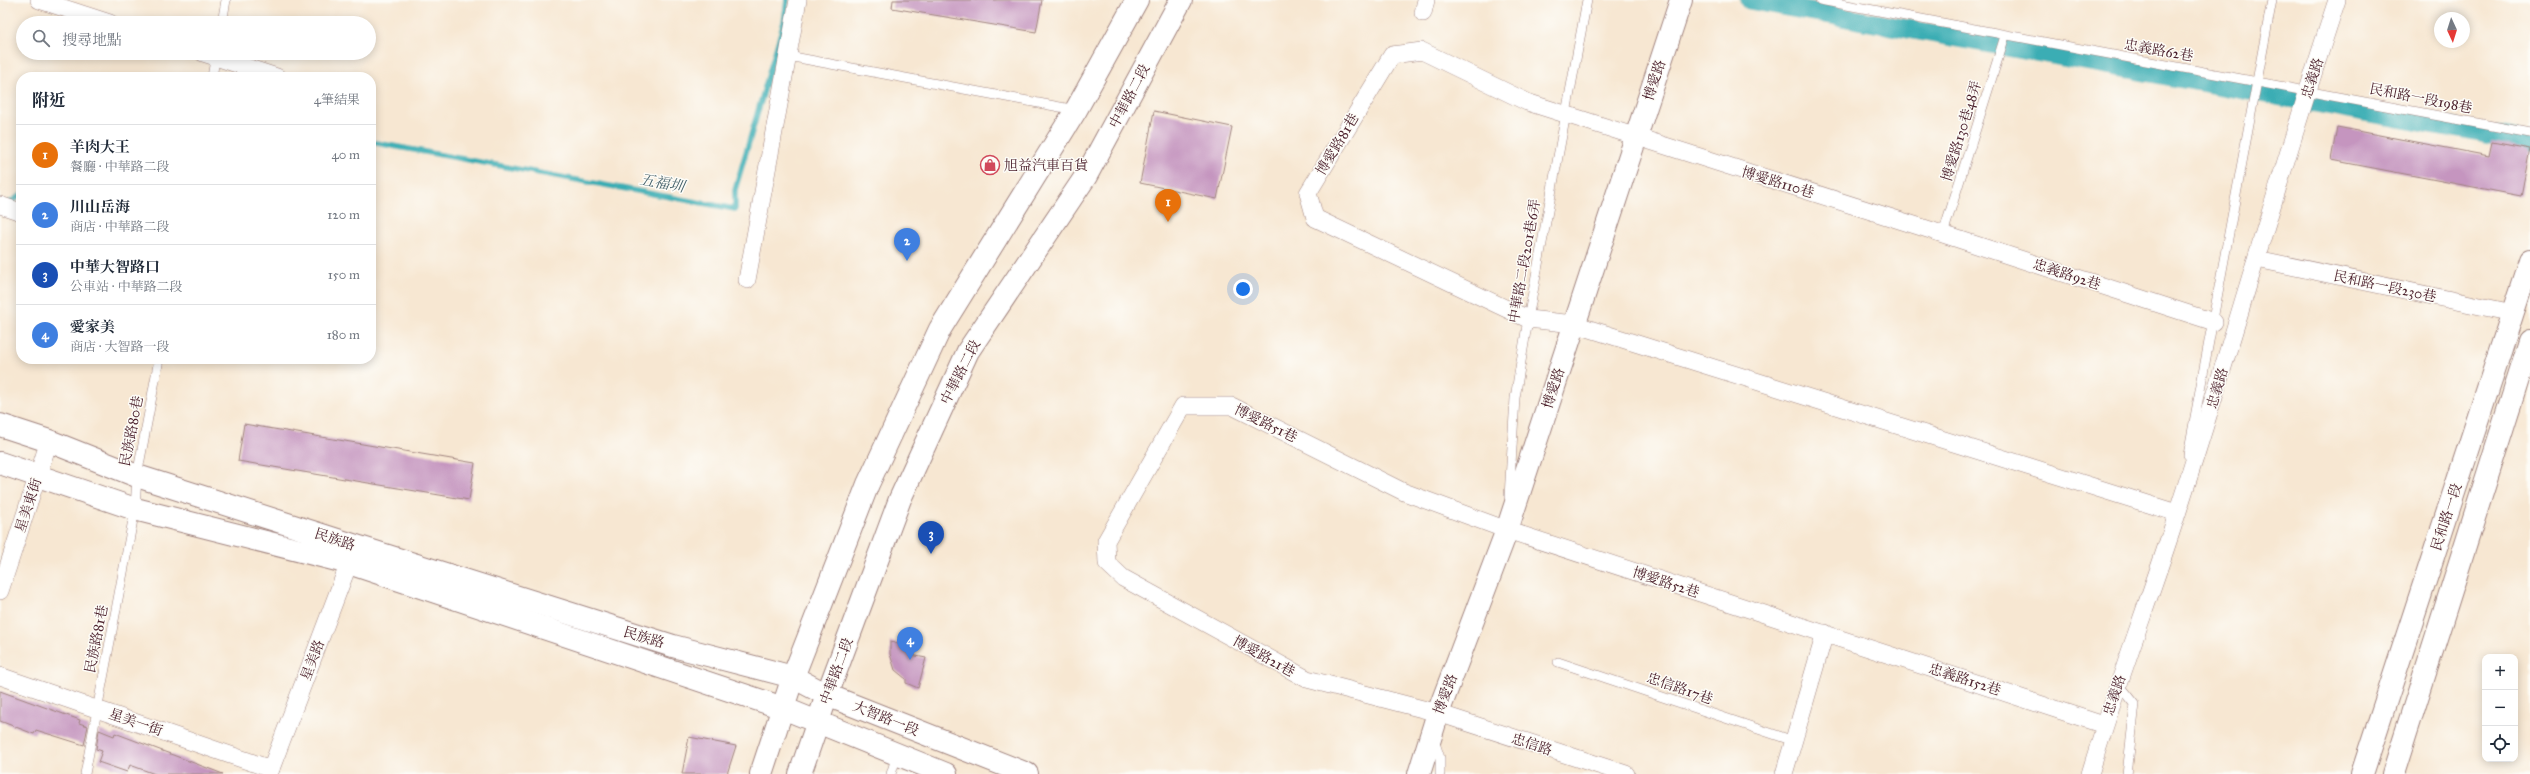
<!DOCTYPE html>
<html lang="zh-TW">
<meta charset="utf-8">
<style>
body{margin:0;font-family:"IM FELL Great Primer","Noto Serif TC",serif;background:#f6f6f7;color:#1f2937}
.controls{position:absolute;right:12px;bottom:12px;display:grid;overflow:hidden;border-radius:8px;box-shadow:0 2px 10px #0003}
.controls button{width:36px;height:36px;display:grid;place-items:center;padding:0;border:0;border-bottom:1px solid #e0e1e3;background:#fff;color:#1f2937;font:20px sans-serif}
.compass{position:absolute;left:2434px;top:12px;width:36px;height:36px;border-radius:50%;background:#fff;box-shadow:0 2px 10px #0003;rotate:176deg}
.you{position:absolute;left:1243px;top:289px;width:14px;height:14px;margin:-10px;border:3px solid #fff;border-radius:50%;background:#1a73e8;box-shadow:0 0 0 6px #1a73e833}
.badge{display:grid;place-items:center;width:26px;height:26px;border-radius:50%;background:#1a73e8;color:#fff;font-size:13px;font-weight:700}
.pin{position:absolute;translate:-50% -33px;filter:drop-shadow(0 1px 2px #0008)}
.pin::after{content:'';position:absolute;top:21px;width:14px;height:12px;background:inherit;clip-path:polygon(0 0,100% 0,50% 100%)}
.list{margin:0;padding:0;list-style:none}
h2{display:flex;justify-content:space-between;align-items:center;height:52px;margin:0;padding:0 16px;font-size:17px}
h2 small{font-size:13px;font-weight:400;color:#747a83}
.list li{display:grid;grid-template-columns:26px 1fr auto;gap:12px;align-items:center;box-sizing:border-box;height:60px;padding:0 16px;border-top:1px solid #e0e1e3}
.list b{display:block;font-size:15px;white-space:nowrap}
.list p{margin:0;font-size:13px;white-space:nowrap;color:#747a83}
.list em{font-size:13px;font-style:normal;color:#747a83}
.icon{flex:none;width:22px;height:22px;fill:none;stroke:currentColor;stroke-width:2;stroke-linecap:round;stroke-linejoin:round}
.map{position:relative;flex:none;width:2530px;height:774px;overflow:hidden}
.search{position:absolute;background:#fff;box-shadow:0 2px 10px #0003;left:16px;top:16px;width:360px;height:44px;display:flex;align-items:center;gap:10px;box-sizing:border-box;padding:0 14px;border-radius:22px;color:#747a83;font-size:15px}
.panel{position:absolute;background:#fff;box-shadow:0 2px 10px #0003;left:16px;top:72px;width:360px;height:292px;border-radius:16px}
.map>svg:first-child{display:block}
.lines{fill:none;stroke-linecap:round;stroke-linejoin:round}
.stream{stroke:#3badb4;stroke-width:5.5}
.canal{stroke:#3badb4;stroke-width:19}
.building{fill:#c595bf}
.lane-casing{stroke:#a0837e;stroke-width:10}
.street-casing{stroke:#a0837e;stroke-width:18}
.secondary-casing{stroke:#a0837e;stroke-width:24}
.primary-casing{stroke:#a0837e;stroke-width:24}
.lane{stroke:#fff;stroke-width:9}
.street{stroke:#fff;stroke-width:17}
.secondary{stroke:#fff;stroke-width:22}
.primary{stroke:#fff;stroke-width:22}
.labels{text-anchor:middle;stroke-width:3;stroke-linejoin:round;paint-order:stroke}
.street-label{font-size:14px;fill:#4a1f2b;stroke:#fdfcf7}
.poi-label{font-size:14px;fill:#4a1f2b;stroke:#fdfcf7;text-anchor:start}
.water-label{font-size:15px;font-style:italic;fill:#435f69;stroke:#fdfcf7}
</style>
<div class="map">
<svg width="2530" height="774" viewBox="0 0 2530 774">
<rect width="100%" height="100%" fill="#fdfcf7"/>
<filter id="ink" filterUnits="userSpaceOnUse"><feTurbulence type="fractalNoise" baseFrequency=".025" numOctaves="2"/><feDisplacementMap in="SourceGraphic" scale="8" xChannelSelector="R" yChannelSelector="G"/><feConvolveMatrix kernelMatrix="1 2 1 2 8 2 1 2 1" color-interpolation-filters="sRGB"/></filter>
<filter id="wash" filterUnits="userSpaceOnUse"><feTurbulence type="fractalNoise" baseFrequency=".012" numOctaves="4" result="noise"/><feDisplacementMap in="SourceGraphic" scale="16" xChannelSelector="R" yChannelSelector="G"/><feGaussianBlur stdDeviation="0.9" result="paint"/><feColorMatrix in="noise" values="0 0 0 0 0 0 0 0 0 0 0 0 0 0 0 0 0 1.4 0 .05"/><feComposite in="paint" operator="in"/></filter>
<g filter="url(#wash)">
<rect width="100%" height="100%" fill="#f7e7d2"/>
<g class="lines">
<!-- stream -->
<g class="stream">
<path d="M371,142l364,67v-19l49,-168 3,-22"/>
<path d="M8,204l13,-9"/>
</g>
<!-- canal -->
<path class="canal" d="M1749,0l781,142"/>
</g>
<g id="blocks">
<!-- building -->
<g class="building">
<path d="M893,0h149l-6,32 -144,-24z"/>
<path d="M1154,111l78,16 -15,72 -77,-16z"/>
<path d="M2337,127l152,29 3,-14 38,7 -9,47 -190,-36z"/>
<path d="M244,424l231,39 -6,37 -231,-39z"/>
<path d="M890,642l23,4 -2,9 15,3 -8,30 -12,-5v-4l-11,-9 -5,-16z"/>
<path d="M0,691l80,29 -1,3 9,3 -4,19 -48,-15 -2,4 -34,-13z"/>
<path d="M99,730l15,6 1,-3 108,41h-68l-25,-9 -3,7 -29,-10 4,-11 -6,-2z"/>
<path d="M689,737l47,9 -9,28h-45z"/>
</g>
</g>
</g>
<g filter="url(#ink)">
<use href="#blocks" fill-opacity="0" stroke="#a0837e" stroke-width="1"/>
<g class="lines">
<defs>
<g id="lane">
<path d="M1820,0l710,133"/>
<path d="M222,23l4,-23"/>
<path d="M788,56l288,54"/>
<path d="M212,77l4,-23"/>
<path d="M1943,234l62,-198"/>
<path d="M2188,455l84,-455"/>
<path d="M1509,497l6,-99 13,-79 59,-319"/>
<path d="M1558,662l236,79"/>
<path d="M2118,683l17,21 -8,70"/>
<path d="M1434,740l6,18v16"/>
<path d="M85,774l50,-265 2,-33 22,-117"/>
<path d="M891,774l6,-19"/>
</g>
<g id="street">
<path d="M39,0l71,23"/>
<path d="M1423,13l3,-13"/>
<path d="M203,53l74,24"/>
<path d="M0,205l21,7"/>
<path d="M2257,259l256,54"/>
<path d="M747,280l51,-280"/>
<path d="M2177,513l-603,-189 -46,-5 -213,-101 -7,-25 84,-138 30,-4 105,51 394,125 293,95"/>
<path d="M0,591l49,-150"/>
<path d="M0,676l271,93"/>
<path d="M269,774l80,-211 3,-12"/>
<path d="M1626,774l-188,-61 -131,-34 -184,-101 -16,-15 -1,-22 77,-135h49l172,86 103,38 597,195"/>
<path d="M1784,774l41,-141"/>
<path d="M2090,774c26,-89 60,-175 88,-263 55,-170 103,-342 159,-511"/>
</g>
<g id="secondary">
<path d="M0,425l49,16 88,35 216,69 320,101 120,31 34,18 200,79"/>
<path d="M0,463l135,46 214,54 434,145 163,66"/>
<path d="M1419,774l19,-61 69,-183 174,-530"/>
<path d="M2362,774l168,-514"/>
<path d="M2393,774l137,-433"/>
</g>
<g id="primary">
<path d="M761,774l32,-97 75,-193 72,-155 136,-219 61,-110"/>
<path d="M800,774l27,-79 73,-196 68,-148 118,-175 95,-176"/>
</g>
</defs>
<!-- lane casing -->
<use href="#lane" class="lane-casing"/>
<!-- street casing -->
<use href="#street" class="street-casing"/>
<!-- secondary casing -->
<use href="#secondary" class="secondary-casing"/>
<!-- primary casing -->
<use href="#primary" class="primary-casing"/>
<!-- lane -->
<use href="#lane" class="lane"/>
<!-- street -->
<use href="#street" class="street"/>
<!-- secondary -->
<use href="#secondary" class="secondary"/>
<!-- primary -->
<use href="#primary" class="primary"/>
</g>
</g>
<!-- icons -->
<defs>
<symbol id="shop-ring" viewBox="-11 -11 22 22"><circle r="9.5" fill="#fdfcf7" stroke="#d1495b" stroke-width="1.5"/><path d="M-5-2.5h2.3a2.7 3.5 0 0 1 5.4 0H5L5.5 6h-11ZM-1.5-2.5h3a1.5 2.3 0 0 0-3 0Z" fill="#d1495b"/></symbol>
</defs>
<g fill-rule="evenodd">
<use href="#shop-ring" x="979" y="154" width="22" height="22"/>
</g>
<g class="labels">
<!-- street labels -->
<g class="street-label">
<text transform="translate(2159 50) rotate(10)" y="5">忠義路62巷</text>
<text transform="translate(2312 78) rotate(-72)" y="5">忠義路</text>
<text transform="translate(1654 80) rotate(-72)" y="5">博愛路</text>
<text transform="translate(1129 96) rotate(-62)" y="5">中華路二段</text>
<text transform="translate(2421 98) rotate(11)" y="5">民和路一段198巷</text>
<text transform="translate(1961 131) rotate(-73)" y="5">博愛路130巷48弄</text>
<text transform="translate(1337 144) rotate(-59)" y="5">博愛路81巷</text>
<text transform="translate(1778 182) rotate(17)" y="5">博愛路110巷</text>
<text transform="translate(1524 261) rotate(-80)" y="5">中華路二段201巷6弄</text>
<text transform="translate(2067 274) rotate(18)" y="5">忠義路92巷</text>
<text transform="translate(2385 286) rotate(12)" y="5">民和路一段230巷</text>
<text transform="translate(960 372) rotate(-63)" y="5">中華路二段</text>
<text transform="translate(1553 388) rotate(-72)" y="5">博愛路</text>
<text transform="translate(2217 388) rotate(-73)" y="5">忠義路</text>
<text transform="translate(1266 423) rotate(26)" y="5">博愛路51巷</text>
<text transform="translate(131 431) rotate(-79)" y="5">民族路80巷</text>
<text transform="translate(28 505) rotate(-72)" y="5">星美東街</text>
<text transform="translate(2446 517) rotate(-72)" y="5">民和路一段</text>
<text transform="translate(335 539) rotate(18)" y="5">民族路</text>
<text transform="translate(1666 582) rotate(18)" y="5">博愛路52巷</text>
<text transform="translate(644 637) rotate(17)" y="5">民族路</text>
<text transform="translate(96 639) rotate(-79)" y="5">民族路81巷</text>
<text transform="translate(1264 656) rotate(29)" y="5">博愛路21巷</text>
<text transform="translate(312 660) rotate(-69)" y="5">星美路</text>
<text transform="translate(836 671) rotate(-70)" y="5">中華路二段</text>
<text transform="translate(1965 679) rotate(18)" y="5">忠義路152巷</text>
<text transform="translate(1680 688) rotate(19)" y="5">忠信路17巷</text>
<text transform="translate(1445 694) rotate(-69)" y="5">博愛路</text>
<text transform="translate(2114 695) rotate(-71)" y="5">忠義路</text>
<text transform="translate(886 718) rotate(22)" y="5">大智路一段</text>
<text transform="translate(136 722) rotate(19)" y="5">星美一街</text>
<text transform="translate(1532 744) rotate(18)" y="5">忠信路</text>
</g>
<!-- poi labels -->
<g class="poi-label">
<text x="1004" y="170">旭益汽車百貨</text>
</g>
<!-- water labels -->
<g class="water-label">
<text transform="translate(662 183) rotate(10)" y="5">五福圳</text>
</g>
</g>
</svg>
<div class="controls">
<button>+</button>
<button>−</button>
<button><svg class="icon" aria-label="locate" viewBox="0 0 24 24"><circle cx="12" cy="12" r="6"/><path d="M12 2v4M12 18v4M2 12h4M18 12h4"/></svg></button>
</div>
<svg class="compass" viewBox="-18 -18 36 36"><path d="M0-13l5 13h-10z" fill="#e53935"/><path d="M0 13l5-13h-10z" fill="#747a83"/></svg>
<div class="you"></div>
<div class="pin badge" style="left:1168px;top:222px;background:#e8710a">1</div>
<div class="pin badge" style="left:907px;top:261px;background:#3f7fe0">2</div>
<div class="pin badge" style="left:931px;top:554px;background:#1a4fb4">3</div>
<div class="pin badge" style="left:910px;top:660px;background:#3f7fe0">4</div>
<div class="search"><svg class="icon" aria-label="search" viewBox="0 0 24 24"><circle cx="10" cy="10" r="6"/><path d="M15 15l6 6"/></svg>搜尋地點</div>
<section class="panel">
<h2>附近<small>4筆結果</small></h2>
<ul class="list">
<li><span class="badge" style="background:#e8710a">1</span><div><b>羊肉大王</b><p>餐廳 · 中華路二段</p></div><em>40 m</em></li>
<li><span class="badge" style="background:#3f7fe0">2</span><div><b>川山岳海</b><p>商店 · 中華路二段</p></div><em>120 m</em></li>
<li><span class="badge" style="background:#1a4fb4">3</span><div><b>中華大智路口</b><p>公車站 · 中華路二段</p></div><em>150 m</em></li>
<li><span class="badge" style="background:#3f7fe0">4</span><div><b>愛家美</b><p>商店 · 大智路一段</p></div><em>180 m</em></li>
</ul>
</section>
</div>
